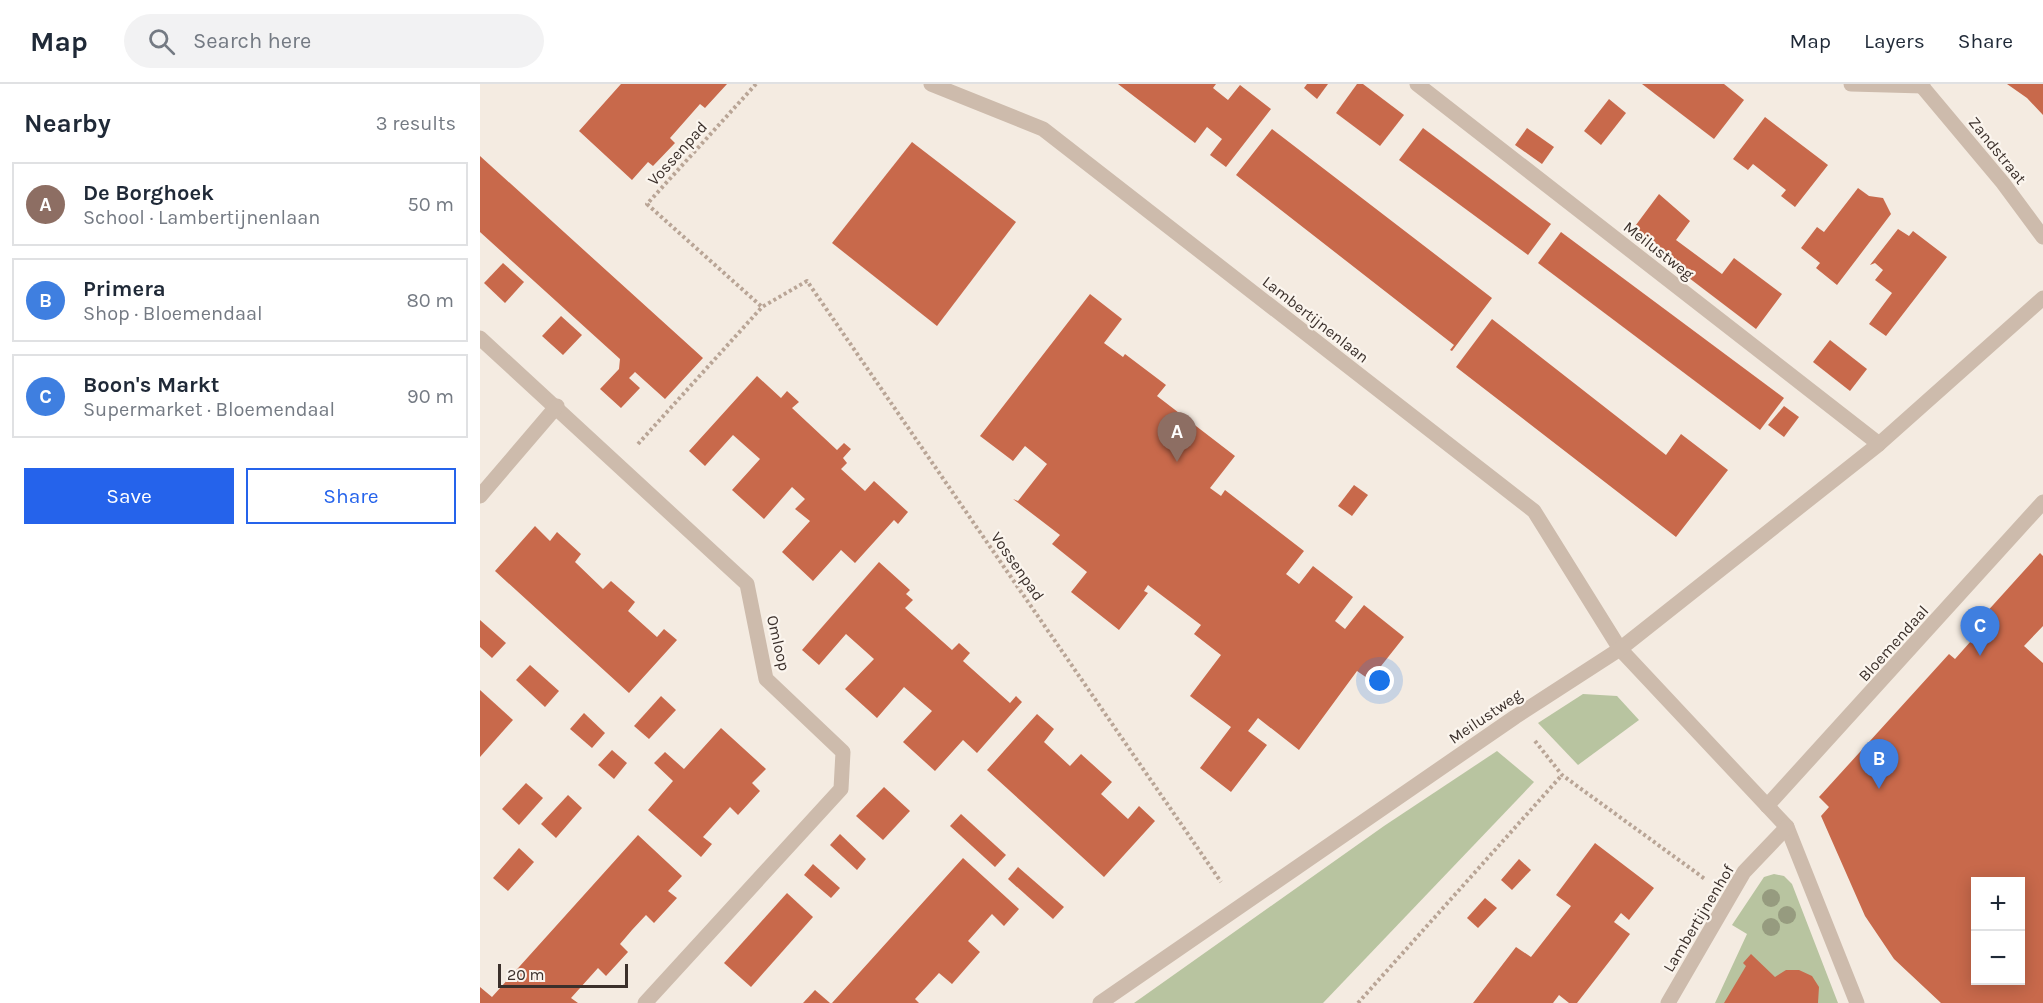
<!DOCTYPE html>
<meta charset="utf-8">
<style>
body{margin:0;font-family:Karla,sans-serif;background:#f2f2f3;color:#1f2937}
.controls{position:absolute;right:18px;bottom:18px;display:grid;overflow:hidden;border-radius:0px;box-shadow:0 3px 15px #0003}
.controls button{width:54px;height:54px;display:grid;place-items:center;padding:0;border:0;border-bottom:2px solid #e0e1e3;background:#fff;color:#1f2937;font:30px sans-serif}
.scale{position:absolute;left:18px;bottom:15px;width:130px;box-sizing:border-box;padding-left:6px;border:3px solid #3b302b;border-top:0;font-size:16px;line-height:21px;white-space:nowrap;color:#3b302b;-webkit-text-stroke:4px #fbf5ee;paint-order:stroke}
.you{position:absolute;left:900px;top:597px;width:21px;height:21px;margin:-15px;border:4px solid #fff;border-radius:50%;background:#1a73e8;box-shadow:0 0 0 9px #1a73e833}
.badge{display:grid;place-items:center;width:39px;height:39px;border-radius:50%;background:#2563eb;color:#fff;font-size:20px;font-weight:700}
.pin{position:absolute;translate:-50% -50px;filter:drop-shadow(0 2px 3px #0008)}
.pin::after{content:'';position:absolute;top:32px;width:21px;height:18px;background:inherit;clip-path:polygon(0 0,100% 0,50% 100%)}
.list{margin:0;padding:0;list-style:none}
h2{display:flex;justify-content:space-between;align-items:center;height:78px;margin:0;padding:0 24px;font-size:26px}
h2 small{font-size:20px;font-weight:400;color:#747a83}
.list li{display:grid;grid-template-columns:39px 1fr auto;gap:18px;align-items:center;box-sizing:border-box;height:84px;margin:0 12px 12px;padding:0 12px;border:2px solid #e0e1e3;border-radius:0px}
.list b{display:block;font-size:22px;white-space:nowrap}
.list p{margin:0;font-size:20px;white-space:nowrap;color:#747a83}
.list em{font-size:20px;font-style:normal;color:#747a83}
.actions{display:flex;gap:12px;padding:18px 24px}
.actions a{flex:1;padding:14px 0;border:2px solid #2563eb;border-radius:0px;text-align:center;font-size:21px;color:#2563eb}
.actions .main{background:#2563eb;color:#fff}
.icon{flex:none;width:33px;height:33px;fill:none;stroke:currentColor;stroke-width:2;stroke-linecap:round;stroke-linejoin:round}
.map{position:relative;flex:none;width:1563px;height:919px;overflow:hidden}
header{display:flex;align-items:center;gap:36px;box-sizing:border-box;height:84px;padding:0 30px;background:#fff;border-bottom:2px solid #e0e1e3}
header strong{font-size:28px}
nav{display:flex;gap:33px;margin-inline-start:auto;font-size:21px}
.search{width:420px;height:54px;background:#f2f2f3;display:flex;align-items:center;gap:15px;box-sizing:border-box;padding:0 21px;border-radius:33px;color:#747a83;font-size:22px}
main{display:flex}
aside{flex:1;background:#fff}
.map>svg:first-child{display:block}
.green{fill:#b8c4a0}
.building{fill:#c8694b;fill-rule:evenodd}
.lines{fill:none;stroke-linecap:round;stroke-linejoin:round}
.path{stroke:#b9a596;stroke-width:4;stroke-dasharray:3 3;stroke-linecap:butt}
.minor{stroke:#cdbbac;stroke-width:15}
.tree{fill:#969b7f}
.labels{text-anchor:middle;stroke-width:4.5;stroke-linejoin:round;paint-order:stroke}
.street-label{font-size:16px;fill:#3b302b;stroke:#fbf5ee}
</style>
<header>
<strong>Map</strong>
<div class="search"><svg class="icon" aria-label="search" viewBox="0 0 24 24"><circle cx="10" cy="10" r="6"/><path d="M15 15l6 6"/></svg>Search here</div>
<nav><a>Map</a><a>Layers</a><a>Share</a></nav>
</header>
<main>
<aside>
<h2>Nearby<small>3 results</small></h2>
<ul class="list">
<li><span class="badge" style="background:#8d6e63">A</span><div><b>De Borghoek</b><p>School · Lambertijnenlaan</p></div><em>50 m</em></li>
<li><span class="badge" style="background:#3f7fe0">B</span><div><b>Primera</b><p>Shop · Bloemendaal</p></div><em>80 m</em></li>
<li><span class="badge" style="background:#3f7fe0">C</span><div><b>Boon's Markt</b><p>Supermarket · Bloemendaal</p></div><em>90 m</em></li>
</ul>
<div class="actions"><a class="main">Save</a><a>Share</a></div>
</aside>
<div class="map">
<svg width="1563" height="919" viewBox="0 0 1563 919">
<rect width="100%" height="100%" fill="#f4ebe1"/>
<!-- green -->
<g class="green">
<path d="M1103,610l34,2 22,24 -61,45 -40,-42z"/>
<path d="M1017,667l37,31 -211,221h-189l250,-177z"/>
<path d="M1294,790l10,2 8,8 46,119h-123l32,-69 -15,-9 32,-48z"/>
</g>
<!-- building -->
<g class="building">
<path d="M141,0h106l-22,24 -5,-4 -30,34 5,5 -22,23 -5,-4 -16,18 -53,-49z"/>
<path d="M638,0h98l-3,4 15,12 12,-15 31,24 -45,58 -16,-12 12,-16 -15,-12 -12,16z"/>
<path d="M827,0h21l-11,15 -13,-11z"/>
<path d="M877,0h6l41,31 -24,31 -44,-33z"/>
<path d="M1162,0h82l20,16 -30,39z"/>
<path d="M1527,0h36v31l-16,-17z"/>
<path d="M1129,15l17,14 -25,32 -17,-14z"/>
<path d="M1285,33l63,48 -33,42 -14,-11 5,-6 -33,-26 -5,6 -15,-11z"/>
<path d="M943,44l128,96 -23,31 -129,-95z"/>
<path d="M1047,44l27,19 -12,17 -27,-19z"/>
<path d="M792,45l220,169 -40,53 -2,-1 4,-5 -218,-170z"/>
<path d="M432,58l104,80 -79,104 -105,-83z"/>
<path d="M0,72l223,202 -38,41 -30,-27 -6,6 11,10 -19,20 -21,-19 19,-20 1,-10 -140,-127z"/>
<path d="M1378,104l11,8 14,2 8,16 -54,71 -21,-17 4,-5 -19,-15 16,-21 7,5z"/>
<path d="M1179,110l31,27 -14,19 46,34 12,-16 48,36 -26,35 -126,-96z"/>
<path d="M1418,145l11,7 4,-5 34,26 -61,79 -17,-12 23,-31 -17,-13 8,-10 -8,-7 -5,2z"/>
<path d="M1081,148l223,166 -24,32 -222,-167z"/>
<path d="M23,179l21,19 -19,21 -21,-20z"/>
<path d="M610,210l32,25 -18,24 19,14 2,-3 41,31 -9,11 78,60 -25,32 11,8 4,-6 79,61 -18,23 13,10 14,-18 40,31 -18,24 10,8 19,-24 40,32 -34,43 -13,-9 -58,79 -41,-32 -10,13 19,14 -36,47 -31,-24 31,-41 -41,-31 31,-41 -27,-21 7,-9 -53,-40 -4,6 4,2 -29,37 -48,-38 16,-20 -35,-28 8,-9 -47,-36 5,2 29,-37 -22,-18 -12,15 -33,-25z"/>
<path d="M81,232l21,19 -19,20 -21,-19z"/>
<path d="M1012,235l174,136 15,-21 47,36 -52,67 -220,-170z"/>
<path d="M1350,256l37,29 -17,22 -37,-29z"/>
<path d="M277,292l24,22 6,-7 12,11 -7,6 45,42 7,-7 7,6 -8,9 4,5 -6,6 24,22 9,-10 34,31 -10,12 -4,-4 -39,43 -14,-13 -28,31 -31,-29 28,-31 -15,-12 10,-10 -13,-12 -28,32 -32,-29 28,-31 -27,-24 -28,31 -16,-15z"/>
<path d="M1304,322l15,11 -15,20 -16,-12z"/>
<path d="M874,401l14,10 -16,21 -14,-10z"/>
<path d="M55,442l15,15 7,-9 24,22 -6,8 28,27 8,-8 24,21 -7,9 29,26 7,-8 13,11 -48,53 -134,-122z"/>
<path d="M1560,469l3,3v70l-19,20 19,17v340h-102l-47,-44 -29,-43 -44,-100 8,-9 -10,-10 130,-143 6,5 16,-18 -6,-5zM1496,798h44v99h-44z"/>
<path d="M399,478l31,28 -4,4 7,6 -8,8 47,42 7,-7 11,10 -7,8 47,42 6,-7 6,6 -45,51 -14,-13 -28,31 -32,-29 29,-31 -28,-24 -27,31 -32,-29 29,-30 -28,-25 -27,31 -17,-15z"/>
<path d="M0,536l26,23 -14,15 -12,-11z"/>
<path d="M50,581l29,26 -14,16 -29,-27z"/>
<path d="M0,606l33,30 -33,37z"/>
<path d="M181,612l15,14 -27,29 -15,-13z"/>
<path d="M104,629l21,20 -13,15 -22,-19z"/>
<path d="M557,630l17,15 -10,13 12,11 14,13 11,-12 31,28 -11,12 27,25 11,-13 16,15 -51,56 -117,-107z"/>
<path d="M241,644l45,41 -14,14 8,8 -22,24 -8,-8 -27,30 9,7 -11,13 -53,-47 25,-29 -19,-18 11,-11 19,17z"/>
<path d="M132,666l15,13 -13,16 -16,-14z"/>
<path d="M46,699l17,15 -24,27 -17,-16z"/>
<path d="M404,703l26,24 -27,29 -27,-24z"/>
<path d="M88,711l14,13 -26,30 -15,-14z"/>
<path d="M481,730l45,41 -11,12 -45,-41z"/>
<path d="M360,750l26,25 -9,11 -27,-25z"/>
<path d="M158,751l44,41 -14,15 9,7 -23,25 -8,-8 -14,15 -12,14 8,8 -22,24 -8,-8 -27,30 7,5h-98v-16l12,10z"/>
<path d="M1115,759l59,45 -25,32 -8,-7 -7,9 16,12 -18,24 -35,45h-8l-10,-8 -6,8h-80l43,-56 15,10 40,-51 -15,-11z"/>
<path d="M39,764l15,14 -26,29 -15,-13z"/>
<path d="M483,774l56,51 -15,17 -12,-12 -24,27 12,11 -28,32 -13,-11 -24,26 4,4h-87z"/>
<path d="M1039,775l12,11 -19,20 -11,-10z"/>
<path d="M333,780l27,24 -9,10 -27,-23z"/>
<path d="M538,783l46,40 -11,12 -45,-40z"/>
<path d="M307,809l26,24 -62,70 -27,-24z"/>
<path d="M1005,814l12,10 -19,20 -11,-10z"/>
<path d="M1271,870l24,23 11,-7h13l13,6 7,11 -1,16h-94l22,-37 -3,-3z"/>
<path d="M335,906l15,13h-27z"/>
</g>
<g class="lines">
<!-- path -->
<g class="path">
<path d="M276,0l-109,120 115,103"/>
<path d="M158,360l124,-137 45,-26 414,601"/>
<path d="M1055,657l27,34 143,104"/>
<path d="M878,919l204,-228"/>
</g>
<!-- minor -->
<g class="minor">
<path d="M451,0l112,45 491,382 86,138 167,178 70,176"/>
<path d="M937,0l462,360"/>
<path d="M1371,0l72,2"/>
<path d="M1440,0l83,99 40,54"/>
<path d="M0,254l267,246 19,95 77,73 -2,37 -196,214"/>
<path d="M0,412l77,-90"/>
<path d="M1287,722l276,-304"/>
<path d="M620,919l415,-286 105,-68 259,-205 164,-146"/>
<path d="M1188,919l76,-131 43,-45"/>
</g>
</g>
<!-- trees -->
<g class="tree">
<circle cx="1291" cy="814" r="9"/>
<circle cx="1307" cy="831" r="9"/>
<circle cx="1291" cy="843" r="9"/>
</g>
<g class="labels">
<!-- street labels -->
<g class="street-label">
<text transform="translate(1518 66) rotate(51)" y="6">Zandstraat</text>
<text transform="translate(197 69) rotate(-48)" y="6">Vossenpad</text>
<text transform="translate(1179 166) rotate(38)" y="6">Meilustweg</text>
<text transform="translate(836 235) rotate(38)" y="6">Lambertijnenlaan</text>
<text transform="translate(538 482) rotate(55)" y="6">Vossenpad</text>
<text transform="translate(299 559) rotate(77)" y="6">Omloop</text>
<text transform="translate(1413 559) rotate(-48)" y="6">Bloemendaal</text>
<text transform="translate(1005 632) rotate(-34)" y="6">Meilustweg</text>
<text transform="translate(1218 834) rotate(-59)" y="6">Lambertijnenhof</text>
</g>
</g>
</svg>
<div class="controls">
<button>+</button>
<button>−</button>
</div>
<div class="scale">20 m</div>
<div class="you"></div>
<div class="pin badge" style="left:697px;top:378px;background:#8d6e63">A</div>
<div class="pin badge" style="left:1399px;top:705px;background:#3f7fe0">B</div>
<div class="pin badge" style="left:1500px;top:572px;background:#3f7fe0">C</div>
</div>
</main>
